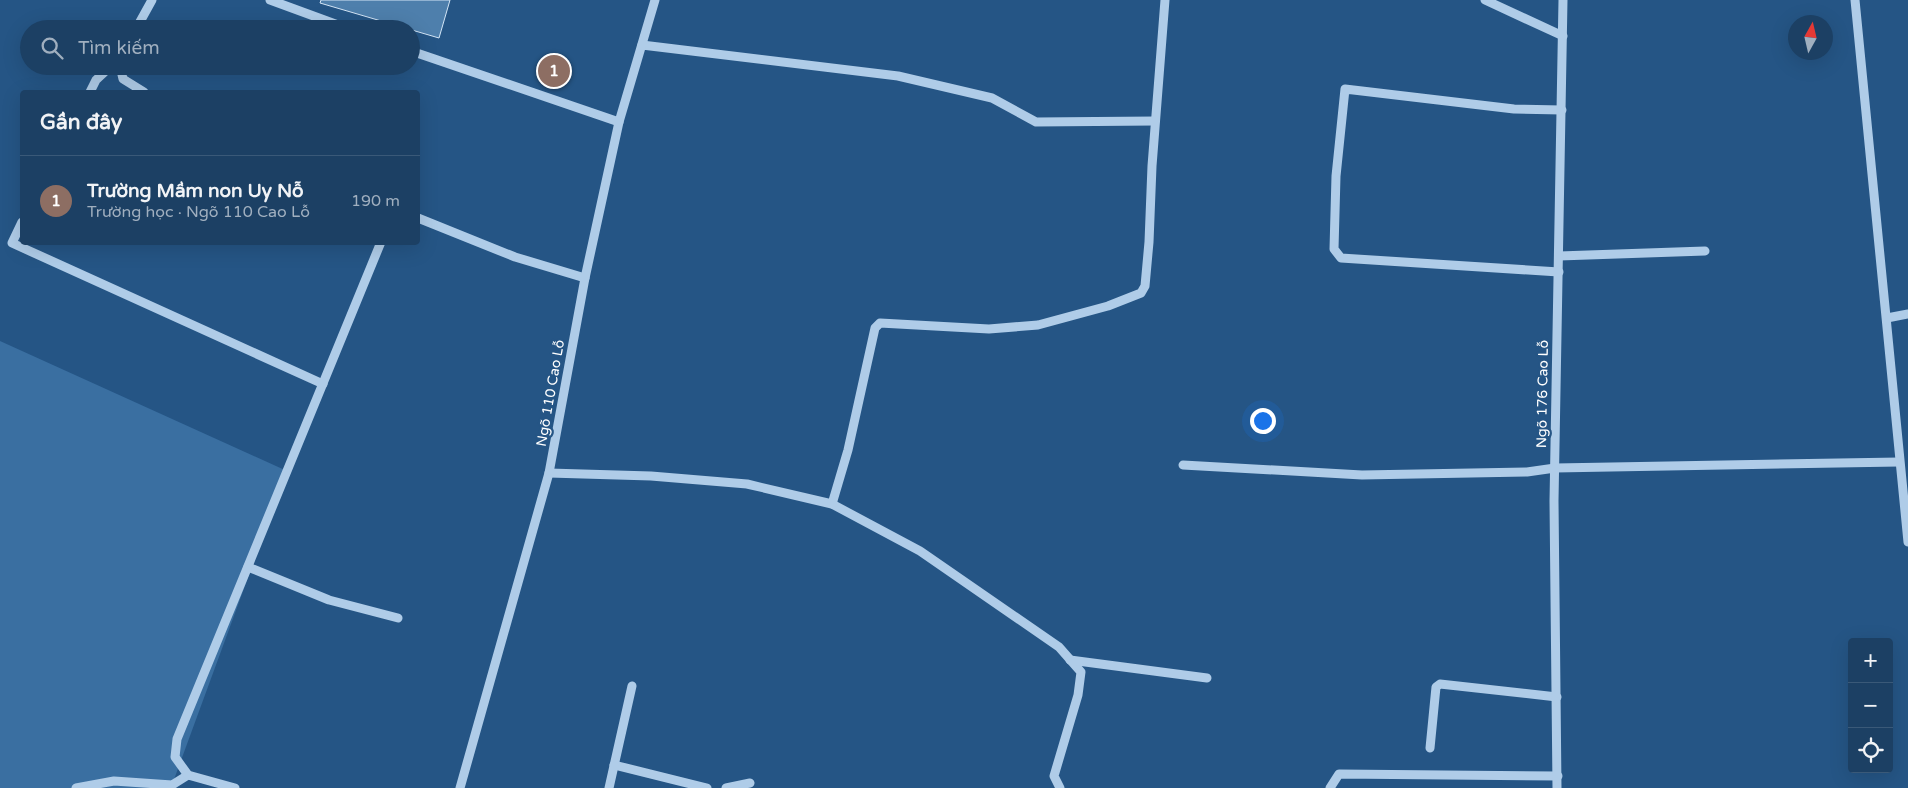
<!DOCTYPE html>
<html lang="vi">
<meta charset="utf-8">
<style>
body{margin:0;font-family:"Varela Round",sans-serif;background:#294b6d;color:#f1f3f6}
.controls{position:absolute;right:15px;bottom:15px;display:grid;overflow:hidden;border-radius:5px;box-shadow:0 5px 20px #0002}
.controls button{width:45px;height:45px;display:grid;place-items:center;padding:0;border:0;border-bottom:1px solid #3a5978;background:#1c4064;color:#f1f3f6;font:25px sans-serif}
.compass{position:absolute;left:1788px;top:15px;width:45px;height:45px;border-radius:50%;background:#1c4064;box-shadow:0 5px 20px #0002;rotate:8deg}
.you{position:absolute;left:1262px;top:420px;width:18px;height:18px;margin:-12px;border:4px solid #fff;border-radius:50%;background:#1a73e8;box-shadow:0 0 0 8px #1a73e833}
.badge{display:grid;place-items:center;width:32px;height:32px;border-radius:50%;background:#f1c574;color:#fff;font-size:16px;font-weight:700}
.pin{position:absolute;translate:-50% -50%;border:2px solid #fff;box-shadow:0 1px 5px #0006}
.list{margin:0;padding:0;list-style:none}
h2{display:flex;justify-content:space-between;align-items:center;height:65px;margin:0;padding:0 20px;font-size:21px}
h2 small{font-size:16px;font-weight:400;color:#a0afbf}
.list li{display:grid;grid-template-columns:32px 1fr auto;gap:15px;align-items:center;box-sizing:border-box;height:90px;padding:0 20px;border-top:1px solid #3a5978}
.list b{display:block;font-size:19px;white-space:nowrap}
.list p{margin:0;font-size:16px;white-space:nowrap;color:#a0afbf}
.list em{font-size:16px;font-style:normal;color:#a0afbf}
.icon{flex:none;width:28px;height:28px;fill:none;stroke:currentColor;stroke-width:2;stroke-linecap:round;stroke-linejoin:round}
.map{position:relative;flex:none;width:1908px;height:788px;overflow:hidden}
.search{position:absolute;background:#1c4064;box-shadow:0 5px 20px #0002;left:20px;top:20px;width:400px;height:55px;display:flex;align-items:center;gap:12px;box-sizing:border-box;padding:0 18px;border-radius:28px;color:#a0afbf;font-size:19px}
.panel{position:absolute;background:#1c4064;box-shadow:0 5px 20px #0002;left:20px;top:90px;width:400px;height:155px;border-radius:5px}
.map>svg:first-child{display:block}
.green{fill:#3a6fa1}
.building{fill:#4e7fac;stroke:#d3e5f6}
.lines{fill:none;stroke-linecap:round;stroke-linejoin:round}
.minor{stroke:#afcce8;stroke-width:9}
.labels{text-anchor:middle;stroke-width:4.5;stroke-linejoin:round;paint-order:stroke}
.street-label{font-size:14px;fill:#fff;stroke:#255585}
</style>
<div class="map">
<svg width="1908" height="788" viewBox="0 0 1908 788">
<rect width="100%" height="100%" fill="#255585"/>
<!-- green -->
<path class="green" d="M0,341l287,130 -115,314 6,3h-178z"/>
<!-- building -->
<path class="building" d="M321,0h129l-11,38 -119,-35z"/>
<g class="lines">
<!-- minor -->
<g class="minor">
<path d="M270,0l79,29"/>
<path d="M1485,0l78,36"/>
<path d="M1855,0l53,542"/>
<path d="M136,29l16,-29"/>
<path d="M642,45l256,31 94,22 44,24 119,-1"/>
<path d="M411,51l208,71"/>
<path d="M120,66l3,13 21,13"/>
<path d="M90,92l6,-12 15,-14"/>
<path d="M418,218l97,39 70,21"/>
<path d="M22,222l-10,21 311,141"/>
<path d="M1559,256l146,-5"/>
<path d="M1559,272l-218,-14 -7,-9 2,-73 9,-87 169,20 48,1"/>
<path d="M1887,318l21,-4"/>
<path d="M1183,465l179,10 165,-3 28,-4 344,-6"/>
<path d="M549,473l102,3 96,8 85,20 88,47 139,96 22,25 -3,23 -24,81 6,12"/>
<path d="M832,504l16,-54 27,-122 5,-5 109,6 49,-4 70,-19 33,-13 4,-7 4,-44 3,-76 13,-166"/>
<path d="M248,567l81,33 69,18"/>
<path d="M1070,660l137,18"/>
<path d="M1430,748l6,-61 4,-3 117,13"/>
<path d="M614,765l93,23"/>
<path d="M76,788l38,-7 58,4 16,-10"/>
<path d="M235,788l-47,-13 -13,-18 2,-18 204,-497"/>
<path d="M460,788l89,-315 36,-195 34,-156 36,-122"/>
<path d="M609,788l23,-102"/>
<path d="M726,788l24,-5"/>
<path d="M1330,788l9,-14 219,2"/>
<path d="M1557,788l-3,-287 9,-501"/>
</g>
</g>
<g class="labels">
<!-- street labels -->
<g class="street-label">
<text transform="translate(550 393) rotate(-80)" y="5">Ngõ 110 Cao Lỗ</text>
<text transform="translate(1542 394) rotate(-89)" y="5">Ngõ 176 Cao Lỗ</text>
</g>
</g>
</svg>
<div class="controls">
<button>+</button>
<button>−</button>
<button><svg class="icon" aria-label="locate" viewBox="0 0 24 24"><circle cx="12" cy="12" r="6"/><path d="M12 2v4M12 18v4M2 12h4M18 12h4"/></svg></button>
</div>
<svg class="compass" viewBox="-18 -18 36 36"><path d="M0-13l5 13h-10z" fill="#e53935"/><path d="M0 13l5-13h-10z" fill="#a0afbf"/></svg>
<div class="you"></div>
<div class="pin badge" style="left:554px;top:71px;background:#8d6e63">1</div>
<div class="search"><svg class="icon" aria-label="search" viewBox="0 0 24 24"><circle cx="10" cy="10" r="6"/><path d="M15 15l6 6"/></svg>Tìm kiếm</div>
<section class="panel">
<h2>Gần đây<small></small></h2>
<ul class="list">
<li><span class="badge" style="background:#8d6e63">1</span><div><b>Trường Mầm non Uy Nỗ</b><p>Trường học · Ngõ 110 Cao Lỗ</p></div><em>190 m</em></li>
</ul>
</section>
</div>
